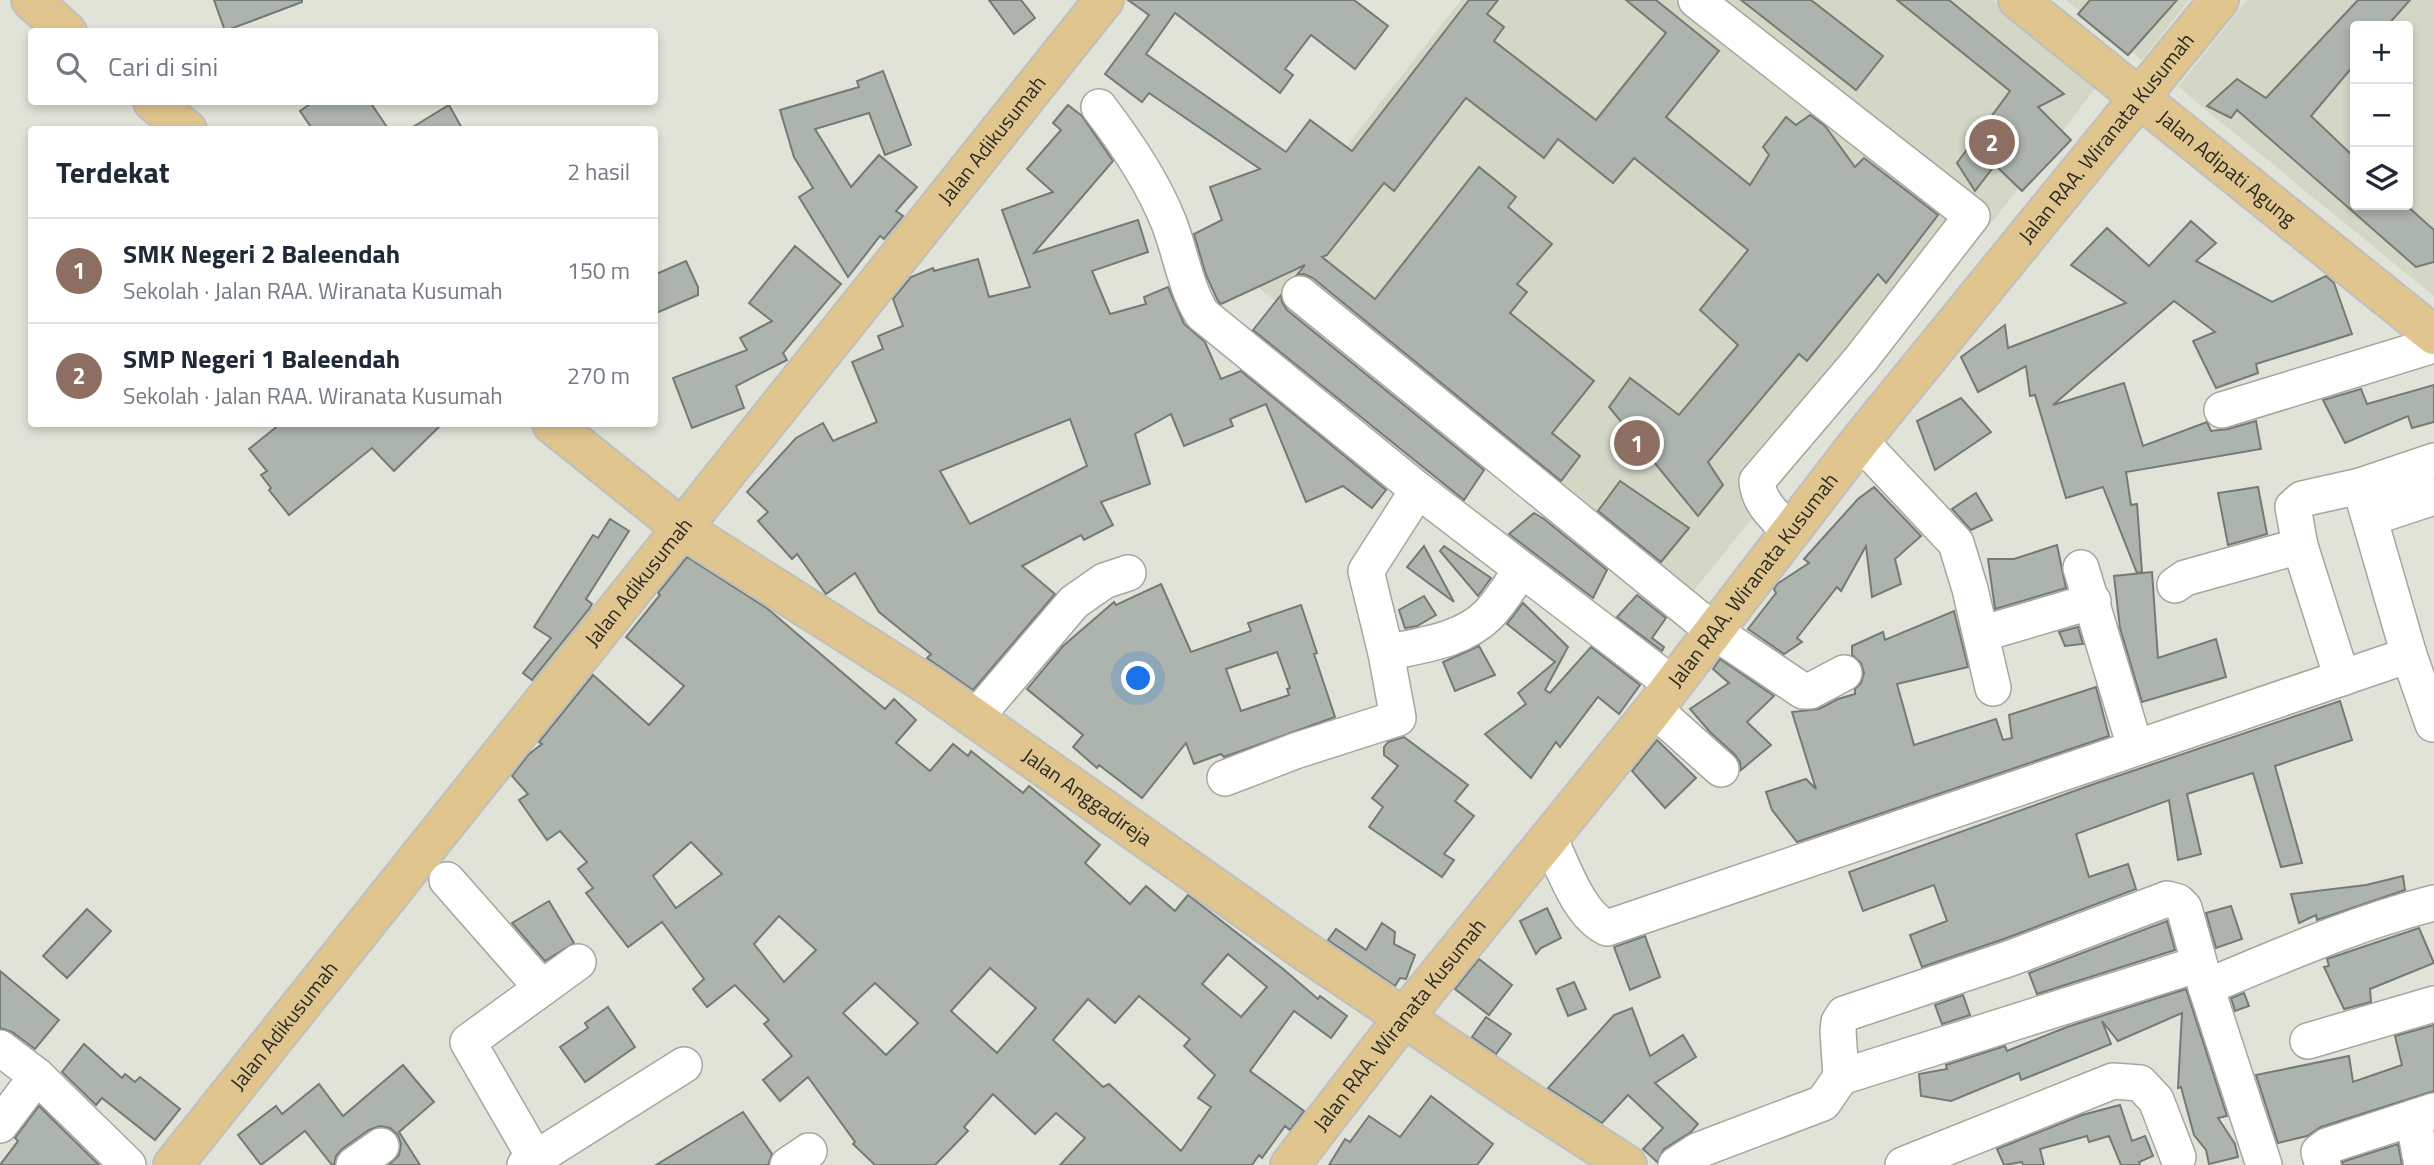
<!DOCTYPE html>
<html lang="id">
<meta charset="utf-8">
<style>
body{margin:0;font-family:"Titillium Web",sans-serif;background:#f2f2f3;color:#1f2937}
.controls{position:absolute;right:21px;top:21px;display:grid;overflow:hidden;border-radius:7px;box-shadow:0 4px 10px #0003}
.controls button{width:63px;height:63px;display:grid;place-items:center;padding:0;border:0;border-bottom:2px solid #e0e1e3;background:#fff;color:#1f2937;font:35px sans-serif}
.you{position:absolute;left:1139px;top:679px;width:24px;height:24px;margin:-18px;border:5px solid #fff;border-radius:50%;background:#1a73e8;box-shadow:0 0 0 10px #1a73e833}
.badge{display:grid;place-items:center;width:46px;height:46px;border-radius:50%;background:#695bd4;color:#fff;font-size:23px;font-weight:700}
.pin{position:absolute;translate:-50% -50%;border:4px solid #fff;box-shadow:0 2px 7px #0006}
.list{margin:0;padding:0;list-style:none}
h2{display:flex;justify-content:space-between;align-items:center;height:91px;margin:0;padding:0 28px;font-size:30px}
h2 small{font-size:23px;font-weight:400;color:#747a83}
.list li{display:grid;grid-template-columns:46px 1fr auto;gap:21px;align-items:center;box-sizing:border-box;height:105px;padding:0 28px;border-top:2px solid #e0e1e3}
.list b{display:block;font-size:26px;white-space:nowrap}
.list p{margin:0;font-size:23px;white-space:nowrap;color:#747a83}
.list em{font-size:23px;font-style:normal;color:#747a83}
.icon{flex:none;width:38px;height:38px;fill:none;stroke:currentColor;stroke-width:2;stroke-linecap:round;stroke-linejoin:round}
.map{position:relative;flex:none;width:2434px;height:1165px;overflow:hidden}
.search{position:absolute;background:#fff;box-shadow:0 4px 10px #0003;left:28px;top:28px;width:630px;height:77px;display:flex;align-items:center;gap:18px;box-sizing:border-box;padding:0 24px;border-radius:7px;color:#747a83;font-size:26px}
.panel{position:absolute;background:#fff;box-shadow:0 4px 10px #0003;left:28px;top:126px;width:630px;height:301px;border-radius:7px}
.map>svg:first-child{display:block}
.built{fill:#d4d7c6;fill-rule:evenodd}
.building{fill:#acb4ad;stroke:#737b74;stroke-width:2;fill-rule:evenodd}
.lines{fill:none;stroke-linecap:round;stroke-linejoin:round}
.minor-casing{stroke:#a5a79e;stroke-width:38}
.major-casing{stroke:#bfbfbe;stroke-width:42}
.minor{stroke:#fff;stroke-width:35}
.major{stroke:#e0c58e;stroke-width:38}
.labels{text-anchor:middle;stroke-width:5;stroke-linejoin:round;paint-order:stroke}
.street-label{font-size:21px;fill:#2a2b27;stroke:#e1e3d9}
</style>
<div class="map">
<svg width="2434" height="1165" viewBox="0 0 2434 1165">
<rect width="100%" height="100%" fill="#e1e3d9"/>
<!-- built -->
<g class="built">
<path d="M1461,0h532l107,82 -92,120 -329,407 -435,-332z"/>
<path d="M2066,0h123l-47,60z"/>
<path d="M2247,0h187v296l-256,-209zM2355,26h53v179h-53z"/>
</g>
<!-- building -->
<g class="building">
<path d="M214,0h88v2l-77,29z"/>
<path d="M989,0h32l14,18 -21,16z"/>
<path d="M1128,0h226l34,26 -33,43 -44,-34 -26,34 8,6 -13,18 -105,-80 -29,41 140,98 24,-32 42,31 117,-151h29l-11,14 17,13 -10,14 102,79 70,-87 -40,-33h30l63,51 -53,66 84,68 19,-30 -6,-8 23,-30 10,8 14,-10 15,11 30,41 9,-9 74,57 -52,68 -8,-9 -71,87 -8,-7 -91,108 15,23 -25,31 -89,-109 21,-29 49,37 59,-70 -38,-35 48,-60 -114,-92 -21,25 -55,-44 -14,19 -78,-60 -72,93 -10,-8 -57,72 -5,2 53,42 104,-132 37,30 -8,10 44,37 -35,40 10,8 -17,21 84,68 -42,52 28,23 -19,25 -248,-203 -9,-4 -7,1 8,-10 -84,39 -3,-3 -12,-26 -12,-41 28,-14 -12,-33 50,-18 -111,-76 -7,9 -37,-28 44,-59z"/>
<path d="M1741,0h70l72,56 -27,34z"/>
<path d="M1897,0h52l115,94 -26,13 33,33 -49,51 -27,-26 -20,26 -18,-28 53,-72z"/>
<path d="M2090,0h87l-49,55 -50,-41z"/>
<path d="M2358,0h52l-23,26h-32v38l-44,52 44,42v47h51l28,25v32l-18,5 -179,-157 -6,8 -24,-12 30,-27 29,19z"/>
<path d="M883,71l28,74 -26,10 -16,-42 -54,16 36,58 28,-32 38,32 -21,24 7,5 -19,23 -4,-3 -32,41 -49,-80 14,-9 -19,-31 -14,-47 79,-23 -2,-6z"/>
<path d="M313,102h57l19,28h-76l-13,-19z"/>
<path d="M449,105l14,25h-55z"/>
<path d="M1068,105l14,11 31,45 -79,92 104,-33 10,32 -56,19 18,43 36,-10 -2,-7 24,-10 16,37 21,18 16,37 20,-8 145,119 -14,18 -29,-22 -37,16 -40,-98 -36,15 3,7 -49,20 -13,-32 -36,20 15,50 -49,18 12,23 -29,15 -3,-5 -59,31 33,28 -82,96 -46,-32 4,-4 -52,-42 -24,-39 -29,21 -29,-40 -5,5 -34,-38 10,-9 -21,-20 49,-54 27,-15 10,18 44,-19 -25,-60 31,-13 -5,-13 25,-10 -10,-27 18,-22 22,-9 1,3 44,-12 11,38 41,-10 -28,-77 51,-18 -26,-23 34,-39 -8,-7zM1070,419l17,47 -117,58 -30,-53z"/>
<path d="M2191,221l25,22 -20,18 76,41 54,-26 8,7 18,51 -96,30 2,9 -42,15 -23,-47 22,-9 -41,-31 -121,104 71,-22 19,63 64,-24 4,9 17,-2 28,-8 5,28 -135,23 5,33 6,-1 5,68 -5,1 -34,-86 -37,11 -31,-103 -5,1 -4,-30 -48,26 -17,-35 44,-32 3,23 118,-45 -55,-38 36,-37 42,38z"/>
<path d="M795,246l46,38 -58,69 4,7 -51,26 8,22 -52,20 -19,-50 74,-28 -7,-12 32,-17 -23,-18z"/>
<path d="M686,261l12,26v8l-44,19v-39z"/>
<path d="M1281,295l1,7 5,8 197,160 -20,30 -211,-170z"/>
<path d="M2434,385v37l-22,6 -4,-12 -63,27 -22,-43 38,-11 6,15z"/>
<path d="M1961,398l30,34 -56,38 -18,-49z"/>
<path d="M280,424h162l-48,47 -22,-23 -83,67 -20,-25 2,-2 -10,-13 6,-4 -18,-22z"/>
<path d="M1620,481l69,47 -28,34 -63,-51z"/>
<path d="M1874,487l47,49 -26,23 6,25 -29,13 -6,-51 -25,45 -4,-4 -40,51 5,4 -18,12 -36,-25 28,-36 -2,-4 3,-5 32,-21 -5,-4 54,-60z"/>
<path d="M2258,487l9,47 -39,11 -10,-52z"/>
<path d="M1976,493l16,27 -21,10 -19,-21z"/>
<path d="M1534,513l10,6 63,51 -14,28 -84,-64z"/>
<path d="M610,519l19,12 -43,68 6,5 -3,5 -57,71 -9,-7 28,-35 -17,-11 59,-92 5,3z"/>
<path d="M2057,545l9,43 -71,21 -7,-50h26z"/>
<path d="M1424,546l30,56 -47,-35z"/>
<path d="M1444,546l47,32 -13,18 -38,-45z"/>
<path d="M687,557l81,52 117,100 9,-10 22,21 -20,23 34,28 23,-27 15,12 3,-5 52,42 6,-7 71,59 -15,18 45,41 16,-18 29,25 13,-16 94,73 36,31 2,-3 27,20 -16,22 -37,-27 -44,60 54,40 -14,19 -5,-4 -23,32 -3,-3 -7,10h-192l25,-27 -29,-25 -21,21 -42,-40 -29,33 4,4 -33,34h-60l-22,-21 2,-2 -47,-65 -28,24 -17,-21 29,-24 -28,-32 5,-4 -34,-35 -28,22 -14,-18 11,-10 -42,-57 -34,25 -42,-54 7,-5 -15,-19 9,-7 -27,-31 -13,9 -28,-40 9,-6 -16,-18 17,-22 13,-10 -3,-2 54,-67 56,50 35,-39 -58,-49 34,-42 -2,-2zM691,842l31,32 -46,34 -23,-32zM779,916l37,34 -32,32 -30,-38zM1228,954l39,33 -26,30 -39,-33zM990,968l46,40 -39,45 -46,-42zM875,983l43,40 -32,32 -43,-42zM1139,996l51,43 -6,7 31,29 -17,23 13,9 -30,44 -72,-67 -6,3 -50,-47 35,-41 27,24z"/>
<path d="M2152,572l6,86 58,-19 10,38 -84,25 -22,-74 -6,-52z"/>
<path d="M1161,584l30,68 60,-21 -3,-8 53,-18 16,48 -3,1 21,63 -111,40 -3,-3 -27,10 -8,-21 -44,55 -43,-33 -2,3 -24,-21 10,-12 -56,-46 36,-43 51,-44 2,3zM1277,652l13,36 -3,1 2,6 -48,16 -15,-42z"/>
<path d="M1637,595l29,23 -14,20 12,9 -2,4 -45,-34z"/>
<path d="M1424,596l12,19 -19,11 -12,2 -6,-18z"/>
<path d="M1523,603l45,44 -23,43 5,3 41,-46 49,38 -21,29 -21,-17 -38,50 -4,-5 -25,36 -46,-44 41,-30 -8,-11 37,-31 -48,-38z"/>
<path d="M1954,611l14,56 -71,17 17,61 82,-26 7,21 9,-2 -3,-23 87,-28 13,49 -312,106 -25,-32 -6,-18 40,-13 10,10 -24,-77 27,-3 19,-10 17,-5v-5l6,-6 3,-10 -3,-10 -9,-8v-9l31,-14 2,8z"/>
<path d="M2078,627l5,17 -18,2 -6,-14z"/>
<path d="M1479,646l16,29 -40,16 -12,-29z"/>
<path d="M1720,659l54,37 -27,26 24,23 -30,25 -1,-8 -5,-7 -25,-23 -20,-23 39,-26 -16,-14z"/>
<path d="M2340,701l12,39 -77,26 27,97 -21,4 -28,-94 -66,21 14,60 -23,6 -9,-60 -93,34 13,43 39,-13 8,25 -132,50 -82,28 -12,-32 37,-14 -13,-36 -71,26 -14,-39 242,-87z"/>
<path d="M1404,737l64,48 -13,16 19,15 -30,38 10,6 -12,17 -73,-50 14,-20 -11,-9 26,-32 -14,-11v-8l4,-5z"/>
<path d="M1657,740l39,38 -31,30 -33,-37z"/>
<path d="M2403,876l2,14 -88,30 -1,-5 -17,8 -8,-29 75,-9z"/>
<path d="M549,901l25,42 -29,18 -33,-38z"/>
<path d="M2231,906l11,33 -26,9 -10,-35z"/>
<path d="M1547,908l14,30 -20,10 -5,6 -16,-33z"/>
<path d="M87,909l24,22 -44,47 -24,-22z"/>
<path d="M2167,921l8,29 -138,44 -8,-21z"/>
<path d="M1382,923l13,9 -1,12 21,11 -9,24 -6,-1 -5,8 -67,-46 8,-11 30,21z"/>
<path d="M2419,928l15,35 -64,26 1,13 -27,7 -20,-42 5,-1 -2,-7z"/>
<path d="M1645,936l15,41 -30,13 -16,-43z"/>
<path d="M1479,959l33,26 -23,30 -34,-26z"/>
<path d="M0,971l59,49 -24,29 -23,-17 -12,-4z"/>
<path d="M1574,982l12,27 -18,7 -11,-27z"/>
<path d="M2186,989l41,127 -9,2 17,26 3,13 -29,7 -3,-14 -12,-15 -13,-48 -3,1 4,-75 -64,28 -16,-20 9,23 -90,36 -2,-7 -68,28 -30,-5 -2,-22 28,-5 -1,-4 59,-19 2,5 60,-24z"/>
<path d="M2244,993l5,13 -14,5 -4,-13z"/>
<path d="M1963,995l7,20 -28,9 -7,-19z"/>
<path d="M608,1007l27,40 -50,35 -25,-35 28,-19 -3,-5z"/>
<path d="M1632,1008l18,48 33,-21 13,22 -41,26 43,41 -7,8 -27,17 -7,13 -14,-13 20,-21 -35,-33 -26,28 -54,-35 66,-73z"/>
<path d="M1486,1017l25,17 -15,20 -24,-17z"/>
<path d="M2434,1025v66l-113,36 -14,9 -29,7 -22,-68 93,-19 4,26 49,-17 -7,-29z"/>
<path d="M84,1044l38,34 3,-4 10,8 5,-5 40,32 -25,31 -53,-42 -6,7 -34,-33z"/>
<path d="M403,1065l31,37 -35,30 21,33h-31l10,-10 2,-11 -3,-9 -8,-7 -10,-2 -11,4 -27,19 -6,7 -2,9h-2l-27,-34 -44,34 -23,-30 38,-29 6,8 37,-30 24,32z"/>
<path d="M1431,1096l62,48 -16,21h-148l16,-26 5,3 19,-26 31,21z"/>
<path d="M2120,1105l12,36 13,-5 8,20 -14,6 1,3h-19l-12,-29 -20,6 -2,-6 -47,13 4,16h-21l-1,-3 -18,3 -7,-16 85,-34z"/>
<path d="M39,1106l60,59h-99l18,-24 -3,-3z"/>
<path d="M743,1112l29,42 -4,11h-112z"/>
<path d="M2398,1144l4,21h-59l-1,-3z"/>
</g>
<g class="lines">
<defs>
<g id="minor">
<path d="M1696,0l276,216 -111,143 -104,122c1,22 20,37 34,52"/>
<path d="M1099,107c26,34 54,75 70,116 12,31 16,63 33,91l216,176 254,194"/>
<path d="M1300,294l415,338 88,59h7l34,-18"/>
<path d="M2222,410l212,-65"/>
<path d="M1860,441l96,102 14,46 23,99"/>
<path d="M2370,518l64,-21"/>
<path d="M2081,568l54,179"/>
<path d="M2175,585l10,-7 115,-32"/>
<path d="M1981,634l112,-33"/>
<path d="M1386,653c34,-8 76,-12 102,-38 13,-13 23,-31 33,-45"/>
<path d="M2342,678l-42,-132 -7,-39 9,-8 58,-13"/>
<path d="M1654,709l67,60"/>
<path d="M976,719l11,-15 87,-102 30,-21 24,-8"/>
<path d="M2433,724l-24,-69 -49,-169 74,-25"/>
<path d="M1225,778l70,-27 103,-33 -12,-65 -20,-82 52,-81"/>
<path d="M1550,840c14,28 28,74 57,88l802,-273"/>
<path d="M447,880l95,108"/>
<path d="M2206,987c75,-31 149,-64 228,-84"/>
<path d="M2308,1041l126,-37"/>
<path d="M0,1048l37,28 91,89"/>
<path d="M1841,1077l358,-113"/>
<path d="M2413,1118l9,47"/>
<path d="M0,1125l37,-49"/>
<path d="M354,1165l27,-19"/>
<path d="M525,1165l159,-100"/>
<path d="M539,1165l-71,-123 110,-80"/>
<path d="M788,1165l21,-14"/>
<path d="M1676,1165l23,-15 124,-47 18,-26 -3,-46 1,-9 5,-8 167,-56 156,-59 11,3 6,6 22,79 58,178"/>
<path d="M1903,1165l210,-84 27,2 16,17 22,57"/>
<path d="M2323,1165l-4,-13 8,-6 107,-35"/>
</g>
<g id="major">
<path d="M31,0l36,32"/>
<path id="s1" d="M2018,0l416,335"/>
<path d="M153,102l34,28"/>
<path id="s2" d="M552,424l131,105 245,156 374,264 218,147 107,69"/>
<path id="s3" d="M173,1165l931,-1165"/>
<path id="s4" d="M1290,1165l115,-149 249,-307 206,-268 359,-441"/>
</g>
</defs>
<!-- minor casing -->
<use href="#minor" class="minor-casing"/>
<!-- major casing -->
<use href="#major" class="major-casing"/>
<!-- minor -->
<use href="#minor" class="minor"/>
<!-- major -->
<use href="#major" class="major"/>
</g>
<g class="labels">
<!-- street labels -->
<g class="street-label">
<text dy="7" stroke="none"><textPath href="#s4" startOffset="1312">Jalan RAA. Wiranata Kusumah</textPath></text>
<text dy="7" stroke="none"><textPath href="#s3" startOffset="1312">Jalan Adikusumah</textPath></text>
<text dy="7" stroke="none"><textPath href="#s1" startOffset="268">Jalan Adipati Agung</textPath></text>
<text dy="7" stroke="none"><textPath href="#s4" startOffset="746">Jalan RAA. Wiranata Kusumah</textPath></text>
<text dy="7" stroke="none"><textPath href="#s3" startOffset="746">Jalan Adikusumah</textPath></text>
<text dy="7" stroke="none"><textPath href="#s2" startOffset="653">Jalan Anggadireja</textPath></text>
<text dy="7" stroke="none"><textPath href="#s4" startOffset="178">Jalan RAA. Wiranata Kusumah</textPath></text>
<text dy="7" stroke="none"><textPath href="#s3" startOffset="178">Jalan Adikusumah</textPath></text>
</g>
</g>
</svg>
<div class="controls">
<button>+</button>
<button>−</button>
<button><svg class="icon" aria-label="layers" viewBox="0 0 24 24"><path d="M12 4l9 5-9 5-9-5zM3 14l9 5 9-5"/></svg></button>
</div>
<div class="you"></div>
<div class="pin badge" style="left:1637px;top:443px;background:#8d6e63">1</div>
<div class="pin badge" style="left:1992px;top:142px;background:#8d6e63">2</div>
<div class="search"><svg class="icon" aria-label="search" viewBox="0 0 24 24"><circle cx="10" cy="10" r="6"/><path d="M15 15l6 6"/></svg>Cari di sini</div>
<section class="panel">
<h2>Terdekat<small>2 hasil</small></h2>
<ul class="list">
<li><span class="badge" style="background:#8d6e63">1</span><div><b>SMK Negeri 2 Baleendah</b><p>Sekolah · Jalan RAA. Wiranata Kusumah</p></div><em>150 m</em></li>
<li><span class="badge" style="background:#8d6e63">2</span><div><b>SMP Negeri 1 Baleendah</b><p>Sekolah · Jalan RAA. Wiranata Kusumah</p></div><em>270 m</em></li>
</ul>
</section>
</div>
